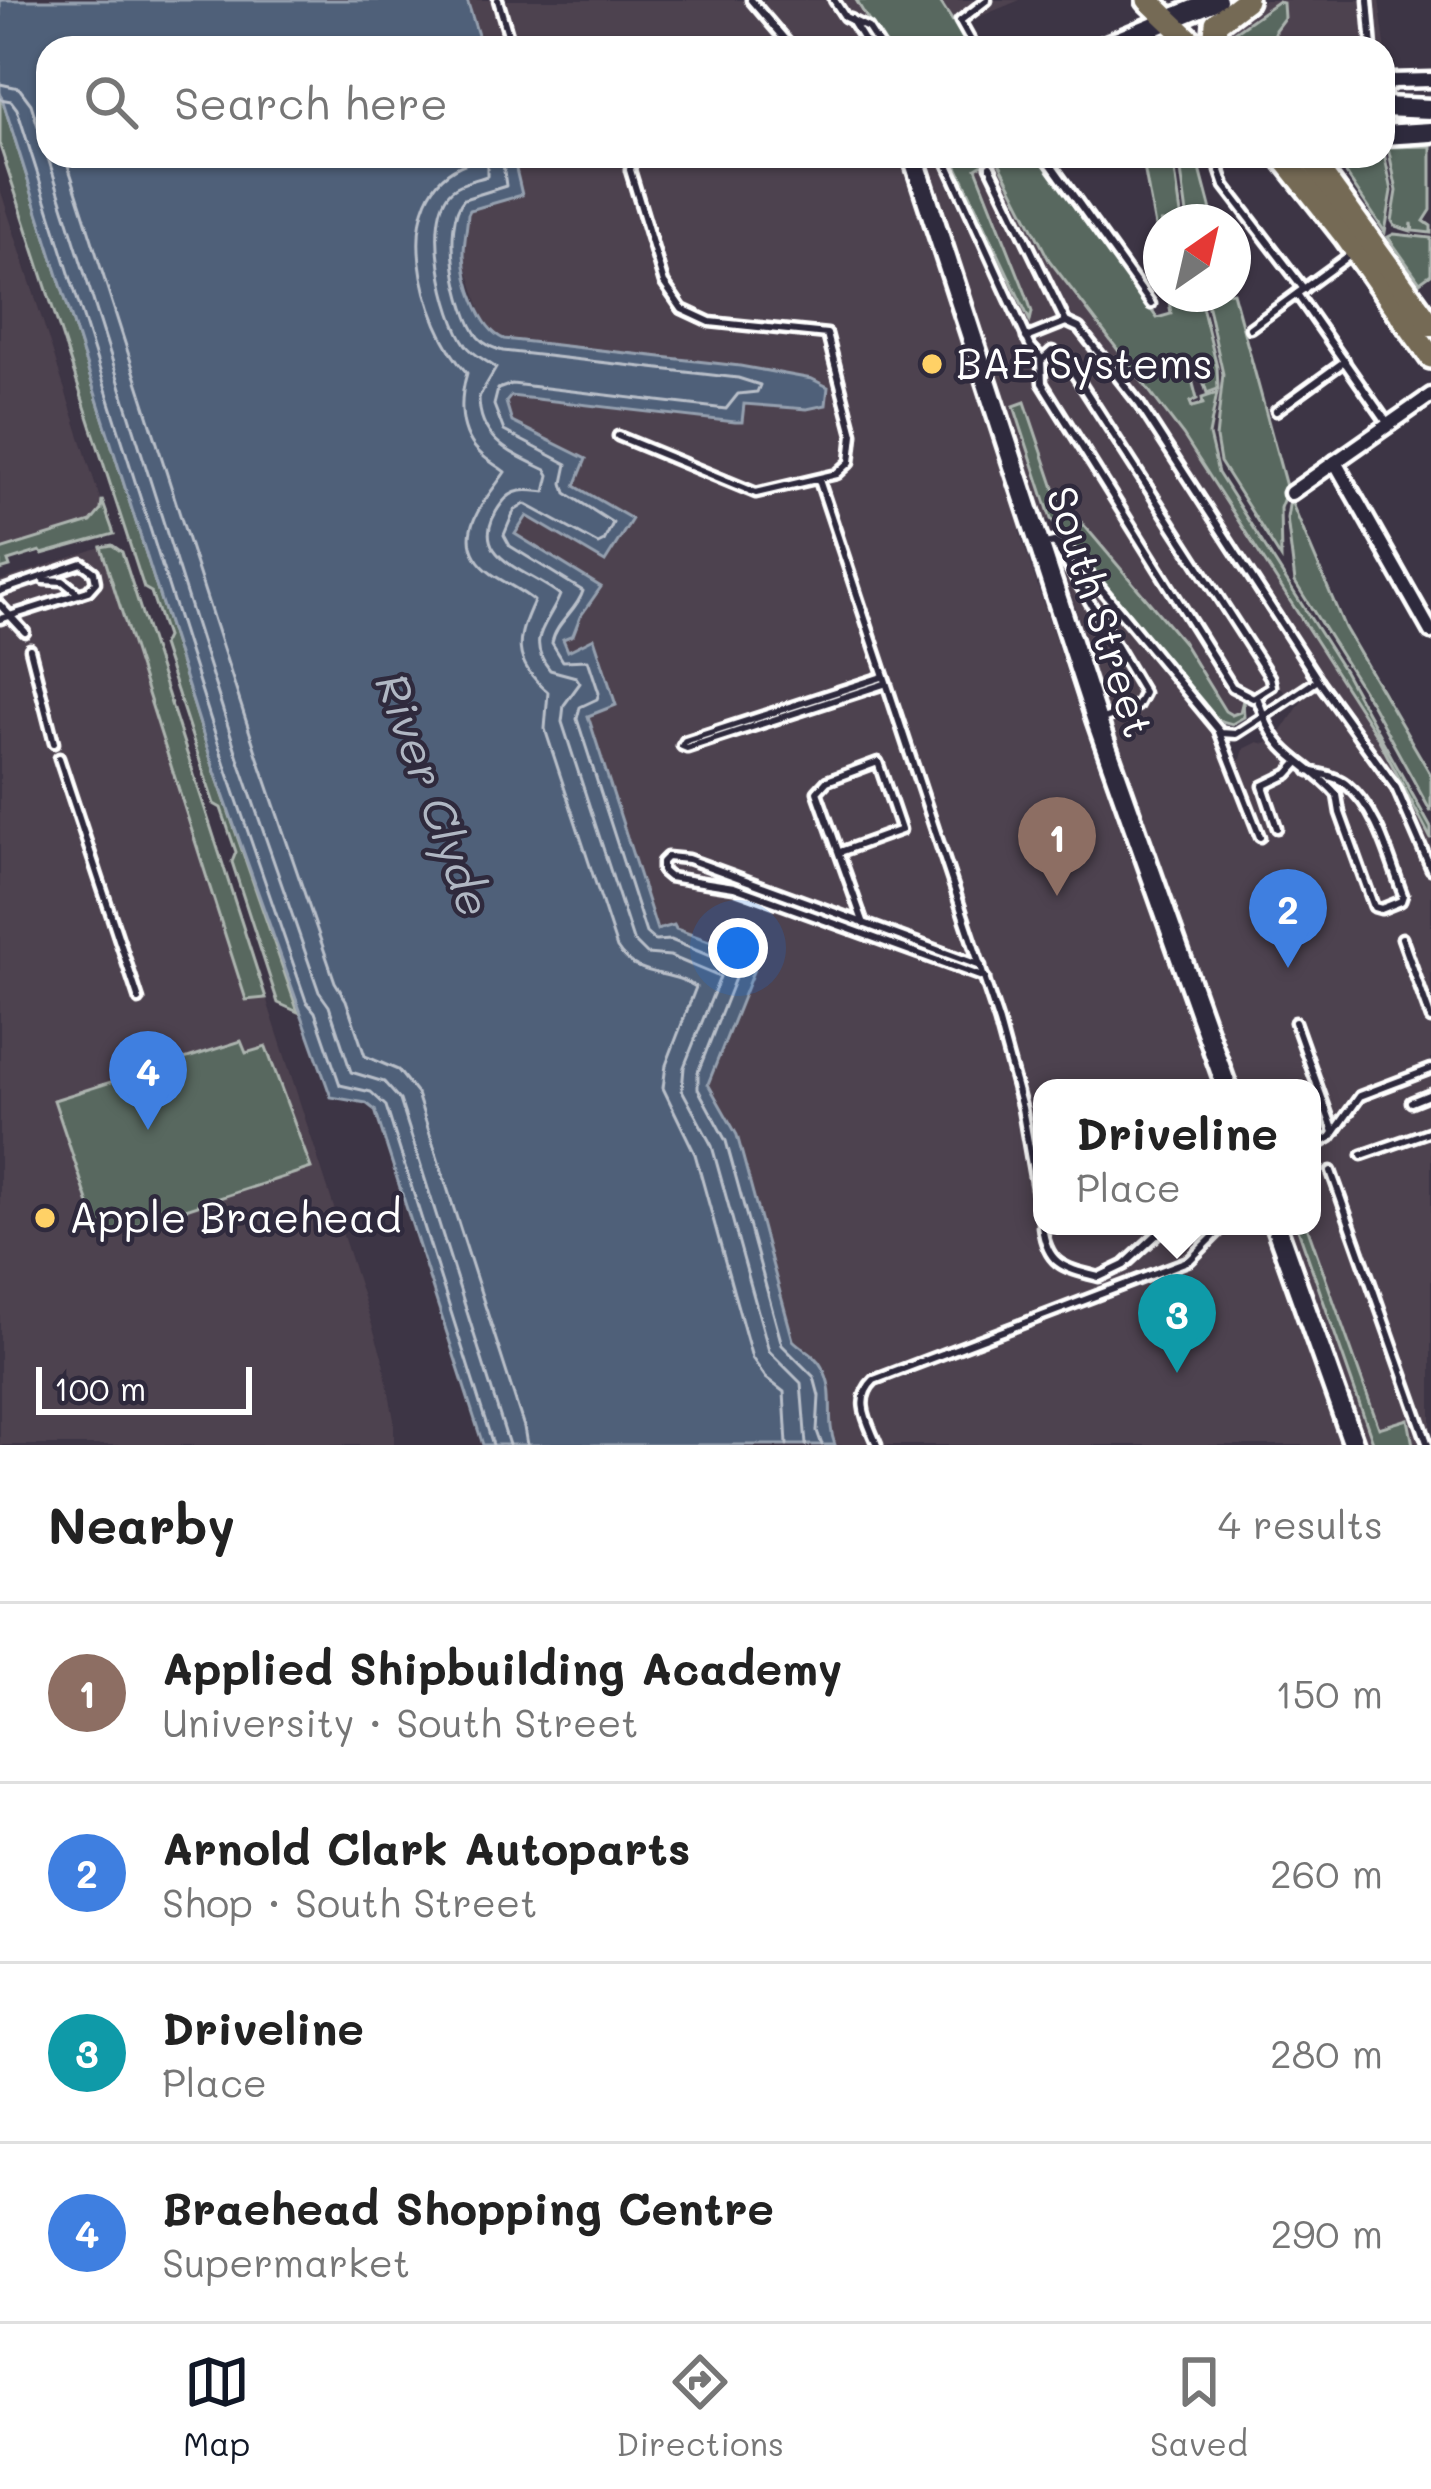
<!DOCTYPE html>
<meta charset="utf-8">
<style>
body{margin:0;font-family:Mali,sans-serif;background:#f2f2f2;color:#222}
.compass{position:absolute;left:1143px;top:204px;width:108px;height:108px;border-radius:50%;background:#fff;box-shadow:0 3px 9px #0004;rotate:34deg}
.scale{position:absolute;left:36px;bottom:30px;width:216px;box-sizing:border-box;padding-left:12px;border:6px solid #fff;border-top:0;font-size:33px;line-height:42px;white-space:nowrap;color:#fff;-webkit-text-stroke:9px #2f2a3d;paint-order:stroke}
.you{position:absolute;left:738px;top:948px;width:42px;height:42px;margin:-30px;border:9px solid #fff;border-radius:50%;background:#1a73e8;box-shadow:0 0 0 18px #1a73e833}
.badge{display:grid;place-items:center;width:78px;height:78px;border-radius:50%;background:#111827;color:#fff;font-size:39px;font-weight:700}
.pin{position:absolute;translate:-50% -99px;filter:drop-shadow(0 3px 6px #0008)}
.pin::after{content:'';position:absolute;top:63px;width:42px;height:36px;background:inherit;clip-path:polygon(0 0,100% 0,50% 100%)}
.popup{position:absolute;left:1033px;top:1079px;width:288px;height:156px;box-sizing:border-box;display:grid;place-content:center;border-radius:24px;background:#fff;filter:drop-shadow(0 3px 9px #0005);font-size:39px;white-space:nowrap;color:#767676}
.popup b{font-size:45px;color:#222}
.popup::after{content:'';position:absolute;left:50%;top:100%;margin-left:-24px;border:24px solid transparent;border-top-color:#fff}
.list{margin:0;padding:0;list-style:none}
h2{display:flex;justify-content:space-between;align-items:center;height:156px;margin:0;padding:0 48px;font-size:51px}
h2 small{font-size:39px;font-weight:400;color:#767676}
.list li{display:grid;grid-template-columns:78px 1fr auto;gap:36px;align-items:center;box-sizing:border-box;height:180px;padding:0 48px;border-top:3px solid #e0e0e0}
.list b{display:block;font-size:45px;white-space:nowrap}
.list p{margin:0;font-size:39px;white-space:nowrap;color:#767676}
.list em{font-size:39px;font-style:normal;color:#767676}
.icon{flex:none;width:66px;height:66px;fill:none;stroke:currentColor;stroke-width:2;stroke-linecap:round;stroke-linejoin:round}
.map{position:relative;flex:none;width:1431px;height:1445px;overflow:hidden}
.search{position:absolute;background:#fff;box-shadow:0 3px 9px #0004;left:36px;right:36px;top:36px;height:132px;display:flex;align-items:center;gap:30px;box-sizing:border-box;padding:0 42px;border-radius:36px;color:#767676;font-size:45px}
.sheet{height:876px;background:#fff}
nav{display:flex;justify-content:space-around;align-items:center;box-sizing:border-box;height:168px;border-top:3px solid #e0e0e0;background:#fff;font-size:33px;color:#767676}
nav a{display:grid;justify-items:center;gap:6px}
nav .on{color:#111827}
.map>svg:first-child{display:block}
.built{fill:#4e424f;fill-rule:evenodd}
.green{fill:#58685f;stroke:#acb4af;stroke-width:3}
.water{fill:#4f6079;stroke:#95a0af;stroke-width:3}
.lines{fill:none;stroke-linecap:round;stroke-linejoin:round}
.shore{stroke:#b9bfc9;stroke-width:3}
.lane-casing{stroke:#fff;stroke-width:15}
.street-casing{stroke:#fff;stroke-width:21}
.secondary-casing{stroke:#fff;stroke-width:27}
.primary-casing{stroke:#fff;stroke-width:30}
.lane{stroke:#2f2a3d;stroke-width:6}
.street{stroke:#2f2a3d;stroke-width:12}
.secondary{stroke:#2f2a3d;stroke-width:18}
.primary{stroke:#756a55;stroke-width:21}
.poi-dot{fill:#ffd166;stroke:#2f2a3d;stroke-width:4.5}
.labels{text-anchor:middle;stroke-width:9;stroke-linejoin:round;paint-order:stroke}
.poi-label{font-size:42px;fill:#fff;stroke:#2f2a3d;text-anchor:start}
.street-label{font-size:42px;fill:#fff;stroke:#2f2a3d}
.water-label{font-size:45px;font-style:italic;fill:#b0b7c3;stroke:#2f2a3d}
</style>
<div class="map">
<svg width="1431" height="1445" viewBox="0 0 1431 1445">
<rect width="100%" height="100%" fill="#3d3545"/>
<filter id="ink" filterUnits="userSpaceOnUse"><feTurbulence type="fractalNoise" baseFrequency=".00833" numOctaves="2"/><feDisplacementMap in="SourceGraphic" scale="24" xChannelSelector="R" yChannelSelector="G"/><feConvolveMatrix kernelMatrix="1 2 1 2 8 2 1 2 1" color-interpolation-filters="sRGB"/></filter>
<g filter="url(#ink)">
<!-- built -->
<g class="built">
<path d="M468,0h389l30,48h-405z"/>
<path d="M939,0h81l-51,21 15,27h-14z"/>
<path d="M1264,0h115l10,75 -6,2v-29h-160l-4,-13 14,-19z"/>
<path d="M513,156h456l7,11 20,-11 53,104 134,175 194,301 54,103v606h-596l-6,-15 2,-35 -6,-23 -32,-32 -56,-205 -29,-51 -120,-369 28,-11 -22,-65 -27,12 -4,-13 10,-5 8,-17 -66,-82 12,-18 78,46 -31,-76 -32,-50 -32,-16 -4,-18 5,-6 224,26 7,-1 2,-17 62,5 6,-30 -72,-13 -225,-26 -24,-7 -6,-8 -21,-67 4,-44 1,-3 53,-16zM1051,519l167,201 14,4 12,-7v-17l31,-21 10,14 11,-7 8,12 -26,39 -13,7 -7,-2 -14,7 -3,10 -17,6 -9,-27 -44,-56 -99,-120 -9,7 49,156 129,363h71v138h-270v-138h171l-129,-362 -65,-196z"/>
<path d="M0,189l102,316 -11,17 -91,28z"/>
<path d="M101,547l145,452 20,-1 116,358 12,64v25h-394v-864z"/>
</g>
<!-- green -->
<g class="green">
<path d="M856,0h83l31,48h-85z"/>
<path d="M1277,2l6,1 1,15 -9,12v18h-41l-8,-6 1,-5z"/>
<path d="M0,92l215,680 83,240 -20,-9 -46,-141 4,-10 -15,-44 -7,-4 -52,-159 4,-8 -15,-45 -7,-4 -144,-442z"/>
<path d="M1431,146v64l-7,11 7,5v7l-18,-2 -1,-8 -1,8 -16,-5 -3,-5 5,-30 -9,-44z"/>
<path d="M1383,148l9,43 -7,41 -45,-67 2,-9h41z"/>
<path d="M952,156h44l-20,12 50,126 6,18 -2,9z"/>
<path d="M1010,156h31l116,162 14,-4 -3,-20h31l18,73 1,22 -11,4 -6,-19 -10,2 6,23 -7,3 2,5 11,-3 -1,-6 15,-5 -8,42 9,38 126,198 87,157v11l-54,-103 -194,-301 -134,-175 -50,-98z"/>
<path d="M1142,156h31l9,66h-21v37z"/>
<path d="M1179,156h31l-11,9 15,57h-26z"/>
<path d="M1394,234l37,4v36l-11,8 -32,-45z"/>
<path d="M1233,292l54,198 -7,18 1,50 -61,-96 -4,-24 7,-64 -18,-80z"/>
<path d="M1025,402l30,89 127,150 43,70 7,4 8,-3 3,-12 1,17 -12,7 -14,-4 -167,-201 -37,-113z"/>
<path d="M1290,499l55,129 86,147v37l-60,-109 -76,-121 -8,-64z"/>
<path d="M102,500l12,34 -72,20 -2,-3 -32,10 2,6 -10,3v-20l91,-28 10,-12z"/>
<path d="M112,545l10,7 144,446 -20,2 -145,-453z"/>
<path d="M241,1041l5,12 20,-6 45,121 -211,69 -46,-137z"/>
<path d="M1297,1226h10l72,202 29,-9 5,26h-39z"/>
</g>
<!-- water -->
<path class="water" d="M0,0h467l15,48h-434v108h465l9,39 -52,15 -2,4c-1,14 -4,27 -4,40 1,26 15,75 40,85l236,27 72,13 16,8 -2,18 -19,4 -63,-5 -2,18h-7l-224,-26 -5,6 6,20 74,37 -11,27 57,33 -27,43 -78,-46 -12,18 86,53 -21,30 -7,18 -10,4 5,12 26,-13 22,67 -28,11 69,214 17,-5 2,4 82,30 -50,125 29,51 56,205c10,10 22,14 29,27 15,25 3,52 13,78h-352l-108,-335 -9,-7 -35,-6 -116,-325 -215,-680z"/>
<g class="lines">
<!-- shore -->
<g class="shore">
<path d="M0,84l19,4 12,16 209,660 79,228 10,14 22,66 33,10 16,18 109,345"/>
<path d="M0,99l11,2 6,8 209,659 80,233 9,11 25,73 31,7 15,14 107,339"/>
<path d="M65,156l193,602 77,224 11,18 19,56 33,14 19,24 107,333 3,18"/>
<path d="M469,156l-2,7c-81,28 -45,163 0,210 -8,27 -9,61 15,82 7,7 16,11 23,17 -20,30 -60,68 -13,102 13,9 29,16 42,27 -18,39 -23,59 14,91l-3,37 72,219c20,31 52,21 79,39l-30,78 -3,23 32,66 57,204 14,20 18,14 3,53"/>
<path d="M487,156v20c-11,4 -26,6 -35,14 -30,26 -7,127 14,155 7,10 20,15 30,23l-17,29c0,44 32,56 67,73l3,5 -4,17c-17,-2 -31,-5 -43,11 -41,54 26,66 58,92 -11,29 -36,43 -10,75l26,7 4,6 -16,22 -2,17 71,218 14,14 23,2 50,21 -36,90 -2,23 30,56 57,205 32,32 5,62"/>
<path d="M502,156l4,30 -42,13c-23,26 -6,112 14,138 7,8 15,11 25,14l235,27 22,7 -3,7 -19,2 -12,15 -214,-25 -14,5 -4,16 10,26 63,33 -4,19 3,10 47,30 -9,18 -6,3 -73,-40 -11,7 -10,24 6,11 73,45c-6,20 -28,32 -31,52l11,18 25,-1 11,33 -2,6 -17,8 -3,12 69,214 9,8 16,-1 68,28 -41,104v17l28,52 56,204 32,32 5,19 -2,35 5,14"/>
</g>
<defs>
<g id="lane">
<path d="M498,0l14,48"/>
<path d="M751,0l41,48"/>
<path d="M834,0l11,17 23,11 13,20"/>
<path d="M1368,0l4,48"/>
<path d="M851,19l18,29"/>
<path d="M975,48l-15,-27 27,-21"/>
<path d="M573,156h16"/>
<path d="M944,156l87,191 11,12"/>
<path d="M1045,156l106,148"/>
<path d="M1224,156l-4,15 5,15 79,103"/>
<path d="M990,166l76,156 -40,16"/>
<path d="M1297,294l91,130"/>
<path d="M1066,322l13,6 61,77 178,275 78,108 35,81"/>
<path d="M1250,328l104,-76"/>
<path d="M1052,351l11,5 207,321 2,9 -19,12 -21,-11 -190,-304 -1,-22z"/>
<path d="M1276,411l69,-50"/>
<path d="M618,436l138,57 81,-19 13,-12 3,-28 -26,-100 -117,-12 -28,-13 -18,-26 -34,-113 2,-9 13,-5"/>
<path d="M819,480l180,543 23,85 20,114"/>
<path d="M1054,542l90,151 -7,13 -37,14"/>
<path d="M1041,545l13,-3 15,8 152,183 15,1 28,-18 -7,-19"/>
<path d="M44,580l19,1 16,13"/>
<path d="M0,591l82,-28 12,9 2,10 -8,9 -88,28"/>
<path d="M0,605l25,27"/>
<path d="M30,649l24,94"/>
<path d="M882,677l-197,64 -3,5 5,2 197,-64"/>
<path d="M1219,732l41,105"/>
<path d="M59,758l80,242"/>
<path d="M1309,771c12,3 27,5 37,13 32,26 43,74 57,111l-2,6 -20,8 -7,-2 -34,-94 -3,-18c-27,-32 -57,-36 -73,-79l54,-36"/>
<path d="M1277,828l-14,-42 25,-12 10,-11"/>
<path d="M840,852l61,-22 -23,-68 -51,19 -10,11 47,132"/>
<path d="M1402,938l29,81"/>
<path d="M981,966l-293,-107 -21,-2 -5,5v9l7,6 65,10 251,91"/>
<path d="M1295,1022l39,110"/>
<path d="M1411,1102l20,-8"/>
<path d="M1312,1148l19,-11 29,-41 71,-27"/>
<path d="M1362,1155l69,-24"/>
<path d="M1331,1171l97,274"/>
<path d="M1042,1226c5,39 21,42 57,51l25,-12 42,-39"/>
<path d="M877,1445c-9,-23 -24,-45 -3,-65l316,-120 34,-34"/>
</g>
<g id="street">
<path d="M1383,88l10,-7 38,-1"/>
<path d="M1335,462l96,170"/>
<path d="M1291,493l140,-98"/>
</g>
<g id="secondary">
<path d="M1102,48l115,-48"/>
<path d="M1383,107l48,2"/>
<path d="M1383,135l48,-3"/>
<path d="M913,156l184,565 130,367"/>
<path d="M1276,1226l78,219"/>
</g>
<g id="primary">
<path d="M1148,0l50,48"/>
<path d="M1214,48l2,-25 30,-23"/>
<path d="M1282,156l64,81 85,120"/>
<path d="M1309,156l122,169"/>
</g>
</defs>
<!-- lane casing -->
<use href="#lane" class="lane-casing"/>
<!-- street casing -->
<use href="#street" class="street-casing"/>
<!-- secondary casing -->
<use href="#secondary" class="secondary-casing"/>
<!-- primary casing -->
<use href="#primary" class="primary-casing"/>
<!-- lane -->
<use href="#lane" class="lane"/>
<!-- street -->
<use href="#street" class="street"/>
<!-- secondary -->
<use href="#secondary" class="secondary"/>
<!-- primary -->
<use href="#primary" class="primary"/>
</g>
</g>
<!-- markers -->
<g class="poi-dot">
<circle cx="932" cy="364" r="12"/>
<circle cx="45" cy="1218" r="12"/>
</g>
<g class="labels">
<!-- poi labels -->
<g class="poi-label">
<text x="956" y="379">BAE Systems</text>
<text x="69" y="1233">Apple Braehead</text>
</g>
<!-- street labels -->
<g class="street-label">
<text transform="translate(1100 612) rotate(72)" y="15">South Street</text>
</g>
<!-- water labels -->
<g class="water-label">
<text transform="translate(433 795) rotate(70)" y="16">River Clyde</text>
</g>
</g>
</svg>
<svg class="compass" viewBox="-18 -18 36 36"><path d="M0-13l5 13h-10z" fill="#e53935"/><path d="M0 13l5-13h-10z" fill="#767676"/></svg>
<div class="scale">100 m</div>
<div class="you"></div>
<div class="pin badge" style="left:1057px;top:896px;background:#8d6e63">1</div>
<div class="pin badge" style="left:1288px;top:968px;background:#3f7fe0">2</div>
<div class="pin badge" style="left:1177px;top:1373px;background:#0f9aa8">3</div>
<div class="popup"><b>Driveline</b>Place</div>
<div class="pin badge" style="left:148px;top:1130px;background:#3f7fe0">4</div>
<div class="search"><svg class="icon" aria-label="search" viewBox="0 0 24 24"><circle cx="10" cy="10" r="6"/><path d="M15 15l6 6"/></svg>Search here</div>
</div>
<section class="sheet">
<h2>Nearby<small>4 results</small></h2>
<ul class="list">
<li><span class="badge" style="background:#8d6e63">1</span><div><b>Applied Shipbuilding Academy</b><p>University · South Street</p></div><em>150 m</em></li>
<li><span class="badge" style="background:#3f7fe0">2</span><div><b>Arnold Clark Autoparts</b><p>Shop · South Street</p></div><em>260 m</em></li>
<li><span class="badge" style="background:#0f9aa8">3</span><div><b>Driveline</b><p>Place</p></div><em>280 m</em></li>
<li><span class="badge" style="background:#3f7fe0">4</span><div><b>Braehead Shopping Centre</b><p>Supermarket</p></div><em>290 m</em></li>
</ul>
</section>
<nav>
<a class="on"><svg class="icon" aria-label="map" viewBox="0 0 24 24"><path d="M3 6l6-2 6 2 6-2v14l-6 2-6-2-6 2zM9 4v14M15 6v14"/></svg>Map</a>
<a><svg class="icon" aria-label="directions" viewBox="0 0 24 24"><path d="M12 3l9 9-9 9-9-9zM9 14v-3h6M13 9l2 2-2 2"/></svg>Directions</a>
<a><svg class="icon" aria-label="saved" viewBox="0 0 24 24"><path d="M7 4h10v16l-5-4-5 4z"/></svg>Saved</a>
</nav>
